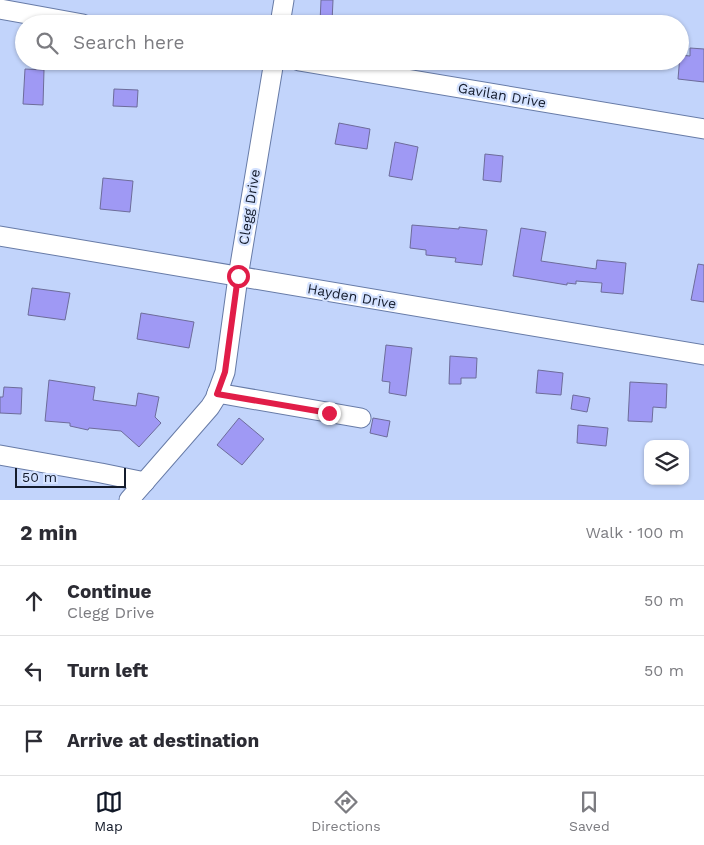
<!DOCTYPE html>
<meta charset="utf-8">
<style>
body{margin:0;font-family:"Work Sans",sans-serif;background:#f2f2f3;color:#2b2b33}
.controls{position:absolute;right:15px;bottom:15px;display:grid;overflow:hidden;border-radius:10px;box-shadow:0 1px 4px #0004}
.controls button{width:45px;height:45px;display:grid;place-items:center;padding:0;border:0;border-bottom:1px solid #e1e1e2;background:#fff;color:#2b2b33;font:25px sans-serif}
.scale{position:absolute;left:15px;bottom:12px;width:111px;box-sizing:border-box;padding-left:5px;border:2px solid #141c2d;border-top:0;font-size:14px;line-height:18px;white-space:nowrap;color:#141c2d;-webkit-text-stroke:4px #d4e2ff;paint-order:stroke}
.stop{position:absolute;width:15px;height:15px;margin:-11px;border:4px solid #e11d48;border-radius:50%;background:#fff}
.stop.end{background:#e11d48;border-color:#fff;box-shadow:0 1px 5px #0008}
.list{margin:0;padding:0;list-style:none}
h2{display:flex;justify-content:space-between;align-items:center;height:65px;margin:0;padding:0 20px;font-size:21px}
h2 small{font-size:16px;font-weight:400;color:#7c7c81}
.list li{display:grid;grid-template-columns:32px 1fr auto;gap:15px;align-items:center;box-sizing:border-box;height:70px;padding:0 20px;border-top:1px solid #e1e1e2}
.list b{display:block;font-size:19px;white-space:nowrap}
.list p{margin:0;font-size:16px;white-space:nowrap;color:#7c7c81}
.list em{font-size:16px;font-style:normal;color:#7c7c81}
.icon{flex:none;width:28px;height:28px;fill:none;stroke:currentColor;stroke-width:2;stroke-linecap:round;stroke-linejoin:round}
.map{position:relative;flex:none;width:704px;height:500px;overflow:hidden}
.search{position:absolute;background:#fff;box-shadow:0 1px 4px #0004;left:15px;right:15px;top:15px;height:55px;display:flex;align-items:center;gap:12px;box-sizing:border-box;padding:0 18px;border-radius:28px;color:#7c7c81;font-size:19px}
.sheet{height:275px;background:#fff}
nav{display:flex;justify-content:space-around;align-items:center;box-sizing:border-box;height:70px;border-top:1px solid #e1e1e2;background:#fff;font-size:14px;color:#7c7c81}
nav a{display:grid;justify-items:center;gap:2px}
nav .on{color:#111827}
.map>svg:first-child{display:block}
.building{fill:#9f99f4;stroke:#6d6c9a}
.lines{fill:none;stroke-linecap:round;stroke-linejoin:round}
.minor-casing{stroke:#677ba7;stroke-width:21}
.minor{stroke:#fff;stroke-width:19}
.route{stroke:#e11d48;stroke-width:6}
.labels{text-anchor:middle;stroke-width:4.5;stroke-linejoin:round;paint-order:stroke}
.street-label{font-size:14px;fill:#141c2d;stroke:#d4e2ff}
</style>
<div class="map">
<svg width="704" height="500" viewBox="0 0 704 500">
<rect width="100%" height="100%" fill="#c2d4fb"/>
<!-- building -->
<g class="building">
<path d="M321,0h12l-1,22h-12z"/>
<path d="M690,48l14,1v33l-26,-3 2,-24 10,1z"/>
<path d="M25,69l19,1 -1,35 -20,-1z"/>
<path d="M114,89l24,1 -1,17 -24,-1z"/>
<path d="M339,123l31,6 -3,20 -32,-5z"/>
<path d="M395,142l23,5 -6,33 -23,-4z"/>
<path d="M485,154l18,2 -2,26 -18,-2z"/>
<path d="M103,178l30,3 -3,31 -30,-3z"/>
<path d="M412,225l47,4v-2l28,3 -5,35 -27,-3 1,-4 -30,-3v-5l-16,-2z"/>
<path d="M521,228l25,4 -5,29 55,8 1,-9 29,3 -3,31 -22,-2 1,-9 -26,-2v3l-9,-1v2l-54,-9z"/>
<path d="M698,264l6,1v37l-13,-2z"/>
<path d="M32,288l38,5 -5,27 -37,-5z"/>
<path d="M141,313l53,9 -5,26 -52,-9z"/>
<path d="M386,345l26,3 -6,48 -17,-3 1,-11 -8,-1z"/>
<path d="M450,356l27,2 -1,20h-15v6h-12z"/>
<path d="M538,370l25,3 -2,22 -25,-2z"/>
<path d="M49,380l46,7 -2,13 43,6 2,-13 21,4 -4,20 6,6 -22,24 -18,-16 -32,-3 -1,2 -18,-4v-3l-25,-2z"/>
<path d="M630,382l37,2 -1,24 -13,-1 -1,15 -24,-1z"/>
<path d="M4,387l18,1 -1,26 -21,-1v-16h3z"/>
<path d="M573,395l17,3 -3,14 -16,-3z"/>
<path d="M239,418l25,21 -22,26 -25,-20z"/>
<path d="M373,418l17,3 -3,16 -17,-4z"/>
<path d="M578,425l30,3 -2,18 -29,-3z"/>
</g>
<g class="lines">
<defs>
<g id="minor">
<path d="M0,9l83,15"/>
<path d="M280,24l4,-24"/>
<path d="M299,61l405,68"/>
<path d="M0,236l704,119"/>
<path d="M217,393l144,25"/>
<path d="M0,455l101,18 44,9"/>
<path d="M129,500l81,-93 5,-8 10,-27 13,-95 36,-216"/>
</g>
</defs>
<!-- minor casing -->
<use href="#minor" class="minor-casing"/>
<!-- minor -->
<use href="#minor" class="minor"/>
</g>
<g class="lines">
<!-- route -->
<path class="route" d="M238,276l-13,96 -8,22 112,19"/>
</g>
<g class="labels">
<!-- street labels -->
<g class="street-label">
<text transform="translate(502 95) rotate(10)" y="5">Gavilan Drive</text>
<text transform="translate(249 207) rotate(-81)" y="5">Clegg Drive</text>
<text transform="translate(352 296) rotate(10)" y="5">Hayden Drive</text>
</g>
</g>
</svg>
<div class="controls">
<button><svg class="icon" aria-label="layers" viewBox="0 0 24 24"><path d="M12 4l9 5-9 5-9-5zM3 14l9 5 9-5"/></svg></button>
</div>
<div class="scale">50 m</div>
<div class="stop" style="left:238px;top:276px"></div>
<div class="stop end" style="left:329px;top:413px"></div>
<div class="search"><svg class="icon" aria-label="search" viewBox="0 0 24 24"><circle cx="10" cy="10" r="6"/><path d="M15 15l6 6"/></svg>Search here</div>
</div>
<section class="sheet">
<h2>2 min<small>Walk · 100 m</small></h2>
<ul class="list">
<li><svg class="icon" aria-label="ahead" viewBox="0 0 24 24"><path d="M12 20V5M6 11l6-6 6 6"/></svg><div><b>Continue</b><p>Clegg Drive</p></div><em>50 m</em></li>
<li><svg class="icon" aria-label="left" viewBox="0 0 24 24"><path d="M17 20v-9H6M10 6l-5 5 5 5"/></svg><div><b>Turn left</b></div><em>50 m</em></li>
<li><svg class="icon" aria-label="arrive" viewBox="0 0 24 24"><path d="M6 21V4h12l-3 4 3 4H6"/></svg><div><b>Arrive at destination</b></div></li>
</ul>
</section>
<nav>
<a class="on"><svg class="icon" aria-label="map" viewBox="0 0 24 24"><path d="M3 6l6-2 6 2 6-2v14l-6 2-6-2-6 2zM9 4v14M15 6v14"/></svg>Map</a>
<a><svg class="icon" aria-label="directions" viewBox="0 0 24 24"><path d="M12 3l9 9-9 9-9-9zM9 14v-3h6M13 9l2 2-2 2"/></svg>Directions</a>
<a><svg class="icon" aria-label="saved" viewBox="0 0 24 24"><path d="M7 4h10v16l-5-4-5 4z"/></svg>Saved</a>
</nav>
